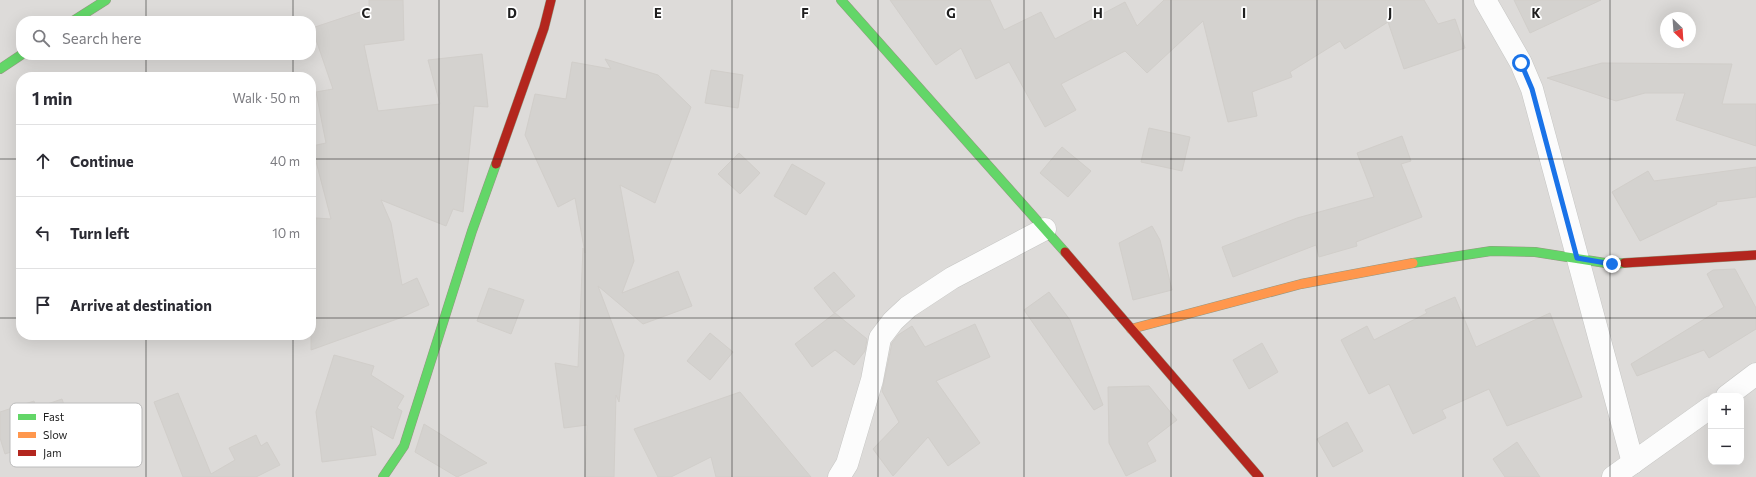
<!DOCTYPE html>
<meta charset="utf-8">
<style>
body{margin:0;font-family:Commissioner,sans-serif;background:#f2f2f3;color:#2b2b33}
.controls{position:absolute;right:12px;bottom:12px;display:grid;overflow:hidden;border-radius:8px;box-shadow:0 4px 16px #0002}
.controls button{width:36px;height:36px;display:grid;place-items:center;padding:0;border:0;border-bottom:1px solid #e1e1e2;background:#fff;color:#2b2b33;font:20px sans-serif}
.compass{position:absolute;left:1660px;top:12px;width:36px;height:36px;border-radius:50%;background:#fff;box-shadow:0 4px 16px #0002;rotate:155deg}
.stop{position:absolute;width:12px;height:12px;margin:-9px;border:3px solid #1a73e8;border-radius:50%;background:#fff}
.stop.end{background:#1a73e8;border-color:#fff;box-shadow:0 1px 4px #0008}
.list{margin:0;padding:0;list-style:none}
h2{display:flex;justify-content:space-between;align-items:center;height:52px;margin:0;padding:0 16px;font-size:17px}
h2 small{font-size:13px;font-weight:400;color:#7c7c81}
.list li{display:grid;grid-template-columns:26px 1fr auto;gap:12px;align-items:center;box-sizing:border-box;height:72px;padding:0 16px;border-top:1px solid #e1e1e2}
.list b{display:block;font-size:15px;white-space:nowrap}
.list em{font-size:13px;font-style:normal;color:#7c7c81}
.icon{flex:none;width:22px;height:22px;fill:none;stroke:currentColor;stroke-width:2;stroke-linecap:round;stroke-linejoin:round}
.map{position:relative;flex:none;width:1756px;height:477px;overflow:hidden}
.search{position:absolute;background:#fff;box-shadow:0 4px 16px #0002;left:16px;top:16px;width:300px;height:44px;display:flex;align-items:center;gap:10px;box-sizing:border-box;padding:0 14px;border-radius:16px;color:#7c7c81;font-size:15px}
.panel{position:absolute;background:#fff;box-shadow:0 4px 16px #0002;left:16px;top:72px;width:300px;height:268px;border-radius:16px}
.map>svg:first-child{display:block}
.residential{fill:#dddbd9;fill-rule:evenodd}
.building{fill:#d4d2cf;stroke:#d1ceca}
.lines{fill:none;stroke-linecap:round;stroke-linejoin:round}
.street-casing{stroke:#c6c6c4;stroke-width:23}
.fast-casing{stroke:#959781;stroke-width:10}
.slow-casing{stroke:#959781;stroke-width:10}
.jam-casing{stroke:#959781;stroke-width:10}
.street{stroke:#fcfcfc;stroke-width:22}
.fast{stroke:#63d668;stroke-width:9}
.slow{stroke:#ff974d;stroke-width:9}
.jam{stroke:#b3261e;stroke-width:9}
.route{stroke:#1a73e8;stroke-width:5}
.grid{fill:none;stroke:#1f1f1f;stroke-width:1;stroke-opacity:0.55}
.key{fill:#fff;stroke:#bcbcbc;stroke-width:1}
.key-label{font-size:11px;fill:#1f1f1f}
.grid-label{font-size:13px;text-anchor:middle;font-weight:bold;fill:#1f1f1f;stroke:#fff;stroke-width:3.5;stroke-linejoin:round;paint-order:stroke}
</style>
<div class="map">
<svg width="1756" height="477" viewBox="0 0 1756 477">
<rect width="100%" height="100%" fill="#eeece8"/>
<!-- residential -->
<path class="residential" d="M0,0h1756v477h-1756zM1666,18h24v24h-24zM21,21h290v34h-290zM21,77h290v258h-290zM1711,396h30v66h-30z"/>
<!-- building -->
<g class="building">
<path d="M369,0h34l1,40 -40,5 14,66 62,-7 -12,-44 54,-6 6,53 -14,-1 -11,106 -10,-3 -7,17 -65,-26 10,23 11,62 15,-7 12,27 -29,13 -89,32v-102l3,-1 2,-29 15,1 -19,-73 14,-3 -10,-51 17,-3 -21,-61 57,-19z"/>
<path d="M890,0h100l14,30 37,-18 14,27 70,-37 12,24 27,-26h260l14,24 17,-5 10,29 -61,21 -16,-47 -43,27 -5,-8 -50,31 2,5 -40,15 5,24 -29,6 -25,-101 -56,52 -22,-22 -64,33 15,26 -31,17 -36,-65 -33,17 -15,-31 -25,17z"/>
<path d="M1514,0h87l-71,33z"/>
<path d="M605,59l53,16 33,32 -36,96 -35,-18 14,76 -12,32 56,-22 14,35 -49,18 -45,-38 26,69 -5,47 -3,-7 -2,82h-29l2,-52 -23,3 -9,-65 23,4 5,-119 2,5 -10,-55 -17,9 -33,-72 10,-41 31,5 6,-37 39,7z"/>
<path d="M1602,63l130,1 -10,40h34v42l-80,-26 9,-27h-40l-29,8 -69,-23z"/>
<path d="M711,70l32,5 -5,33 -33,-5z"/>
<path d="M1149,128l41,9 -8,34 -41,-9z"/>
<path d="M1402,136l9,25 -10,3 21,53 -66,25 1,4 -38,11 -3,-12 -83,32 -11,-30 75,-29 77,-21 -17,-44z"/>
<path d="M1062,147l29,24 -23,26 -28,-24z"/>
<path d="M739,153l21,20 -20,21 -22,-20z"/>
<path d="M792,164l33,19 -19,32 -32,-19z"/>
<path d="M1756,167v30l-40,5 1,2 -77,37 -28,-49 36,-21 6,10z"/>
<path d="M1152,226l8,14 12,50 -39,10 -14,-57z"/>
<path d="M1735,269l21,39v21l-47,29 -5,-8 -67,26 -6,-12 93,-57 -17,-33 6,-4z"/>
<path d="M834,272l21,24 -21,17 -20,-25z"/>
<path d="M489,288l35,12 -13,34 -34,-13z"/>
<path d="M1049,292l21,28 33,85 -9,5 -70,-100z"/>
<path d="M1455,297l21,50 74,-34 32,84 -75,29 -18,-37 -47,21 4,8 -33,16 -24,-50 -20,10 -28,-54 26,-14 7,14 53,-27 -2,-3z"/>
<path d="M835,313l32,26 -2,12 -11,14 -19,-15 -23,17 -17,-23z"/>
<path d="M975,324l15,33 -54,24 44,62 -32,23 -20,-29 -35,39 -20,-27 26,-27 -17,-31 10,-48 6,-8 14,-9 13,21z"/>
<path d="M710,333l23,19 -23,28 -23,-19z"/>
<path d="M1262,343l16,29 -29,17 -16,-29z"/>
<path d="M334,355l40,11 -3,9 33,21 -7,12 5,3 -9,28 -22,-13 5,29 -54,7 -6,-50z"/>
<path d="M1149,386l28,34 -30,23 9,18 -30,15 -17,-33 -1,-56z"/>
<path d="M740,392l71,85h-95l-5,-20 -40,20h-13l-24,-48z"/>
<path d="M178,393l33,81 24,-14 -6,-12 27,-13 5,11 6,-4 13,23 -24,12h-73l-29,-75z"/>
<path d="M62,399l11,32 -68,23 -5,-16v-26l34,-11 2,7z"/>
<path d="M1347,422l16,29 -30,16 -16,-28z"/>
<path d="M424,424l63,39 -30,14 -42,-25z"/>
<path d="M1517,442l23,35h-35l-12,-18z"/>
</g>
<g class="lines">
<defs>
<g id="street">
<path d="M1485,0l36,63 11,26 101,374"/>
<path d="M1727,396l29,-22"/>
<path d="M839,477l8,-13 25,-84 8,-42 13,-17 15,-14 44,-29 93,-49"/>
<path d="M1613,477l98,-70"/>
</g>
<g id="fast">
<path d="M841,0l224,252"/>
<path d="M73,21l33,-21"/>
<path d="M0,69l21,-14"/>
<path d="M1413,263l78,-12 44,1 77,12 12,-1"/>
<path d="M383,477l21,-31 68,-215 24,-67"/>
</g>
<path id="slow" d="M1131,329l170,-45 112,-21"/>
<g id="jam">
<path d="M496,164l48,-136 7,-28"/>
<path d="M1065,252l194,225"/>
<path d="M1624,263l132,-8"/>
</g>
</defs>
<!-- street casing -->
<use href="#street" class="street-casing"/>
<!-- fast casing -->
<use href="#fast" class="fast-casing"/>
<!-- slow casing -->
<use href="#slow" class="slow-casing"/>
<!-- jam casing -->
<use href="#jam" class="jam-casing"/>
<!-- street -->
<use href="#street" class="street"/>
<!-- fast -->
<use href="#fast" class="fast"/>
<!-- slow -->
<use href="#slow" class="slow"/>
<!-- jam -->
<use href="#jam" class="jam"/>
</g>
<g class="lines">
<!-- route -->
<path class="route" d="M1521,63l11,26 45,169 35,6"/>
</g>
<!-- grid -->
<path class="grid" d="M146,0v21M293,0v21M439,0v477M585,0v477M732,0v477M878,0v477M1024,0v477M1171,0v477M1317,0v477M1463,0v477M1610,0v477M146,55v22M293,55v22M0,159h21M311,159h1445M0,318h21M311,318h1445M146,335v142M293,335v142"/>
<!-- legend -->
<rect x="10" y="403" width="132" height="64" rx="6" class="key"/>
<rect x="18" y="414" width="18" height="6" fill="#63d668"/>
<rect x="18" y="432" width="18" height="6" fill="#ff974d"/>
<rect x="18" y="450" width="18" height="6" fill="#b3261e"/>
<g class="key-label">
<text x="43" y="421">Fast</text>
<text x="43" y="439">Slow</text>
<text x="43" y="457">Jam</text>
</g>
<g class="grid-label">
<text x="366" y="18">C</text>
<text x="512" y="18">D</text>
<text x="658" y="18">E</text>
<text x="805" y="18">F</text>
<text x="951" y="18">G</text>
<text x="1098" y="18">H</text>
<text x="1244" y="18">I</text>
<text x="1390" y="18">J</text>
<text x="1536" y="18">K</text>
</g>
</svg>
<div class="controls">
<button>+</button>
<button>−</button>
</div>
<svg class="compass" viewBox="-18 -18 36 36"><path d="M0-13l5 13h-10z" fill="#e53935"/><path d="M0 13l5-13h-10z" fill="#7c7c81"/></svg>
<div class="stop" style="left:1521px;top:63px"></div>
<div class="stop end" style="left:1612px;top:264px"></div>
<div class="search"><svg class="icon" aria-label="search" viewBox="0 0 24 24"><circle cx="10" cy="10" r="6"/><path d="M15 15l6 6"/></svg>Search here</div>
<section class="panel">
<h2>1 min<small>Walk · 50 m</small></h2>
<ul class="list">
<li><svg class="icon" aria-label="ahead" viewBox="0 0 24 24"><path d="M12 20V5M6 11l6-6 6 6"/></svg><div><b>Continue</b></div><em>40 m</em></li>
<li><svg class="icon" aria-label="left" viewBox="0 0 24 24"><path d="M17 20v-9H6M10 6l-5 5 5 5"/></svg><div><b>Turn left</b></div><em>10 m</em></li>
<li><svg class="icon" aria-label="arrive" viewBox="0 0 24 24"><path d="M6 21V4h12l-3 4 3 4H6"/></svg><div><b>Arrive at destination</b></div></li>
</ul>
</section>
</div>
